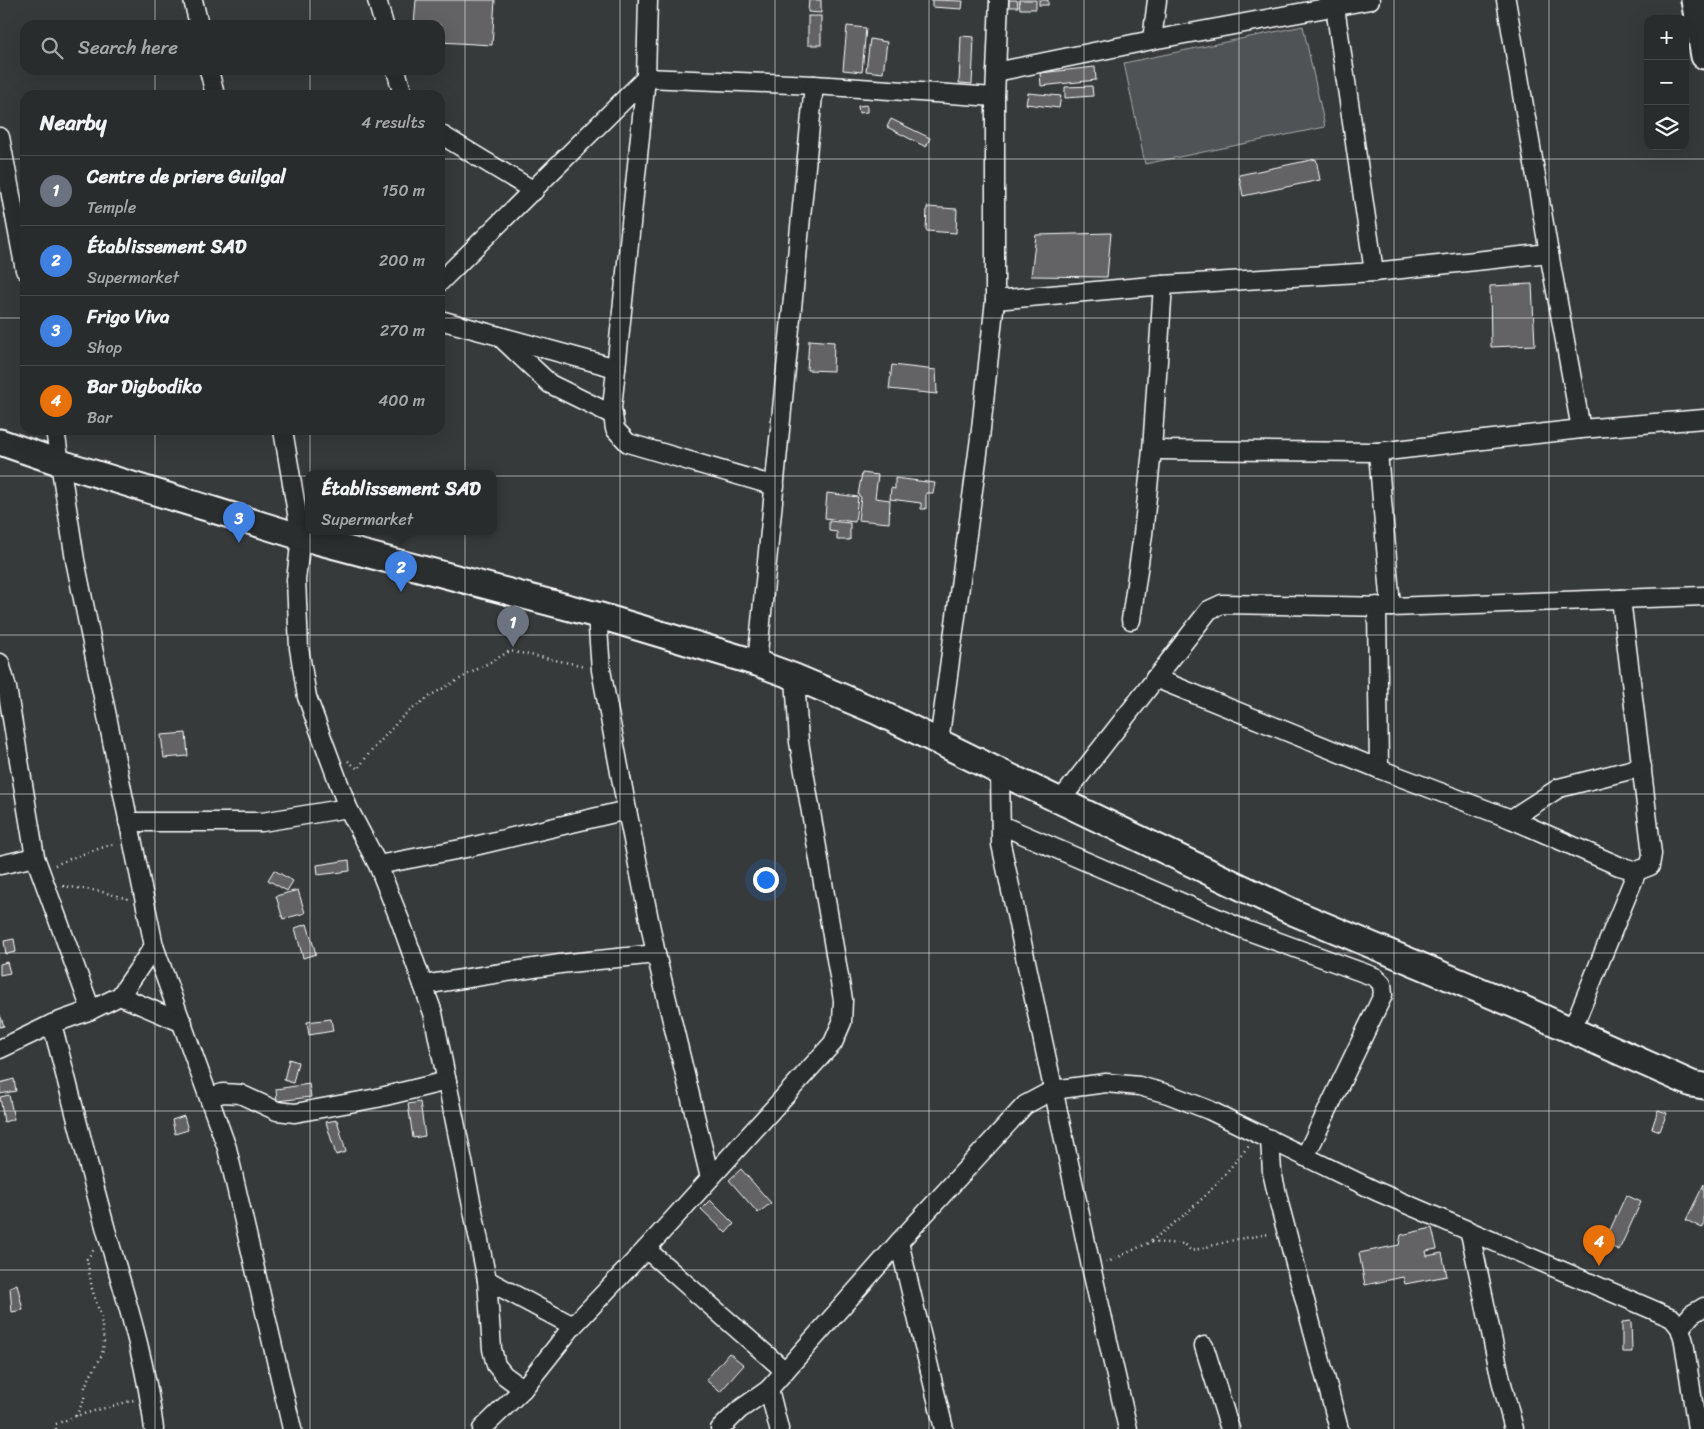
<!DOCTYPE html>
<meta charset="utf-8">
<style>
body{margin:0;font-family:Sriracha,sans-serif;background:#313434;color:#f1f3f6}
.controls{position:absolute;right:15px;top:15px;display:grid;overflow:hidden;border-radius:10px;box-shadow:0 5px 20px #0002}
.controls button{width:45px;height:45px;display:grid;place-items:center;padding:0;border:0;border-bottom:1px solid #454848;background:#292c2c;color:#f1f3f6;font:25px sans-serif}
.you{position:absolute;left:765px;top:879px;width:18px;height:18px;margin:-12px;border:4px solid #fff;border-radius:50%;background:#1a73e8;box-shadow:0 0 0 8px #1a73e833}
.badge{display:grid;place-items:center;width:32px;height:32px;border-radius:50%;background:#e69b98;color:#fff;font-size:16px;font-weight:700}
.pin{position:absolute;translate:-50% -41px;filter:drop-shadow(0 1px 2px #0008)}
.pin::after{content:'';position:absolute;top:26px;width:18px;height:15px;background:inherit;clip-path:polygon(0 0,100% 0,50% 100%)}
.popup{position:absolute;left:305px;top:470px;width:192px;height:65px;box-sizing:border-box;display:grid;place-content:center;border-radius:10px;background:#292c2c;filter:drop-shadow(0 1px 4px #0005);font-size:16px;white-space:nowrap;color:#a5a7a9}
.popup b{font-size:19px;color:#f1f3f6}
.popup::after{content:'';position:absolute;left:50%;top:100%;margin-left:-10px;border:10px solid transparent;border-top-color:#292c2c}
.list{margin:0;padding:0;list-style:none}
h2{display:flex;justify-content:space-between;align-items:center;height:65px;margin:0;padding:0 20px;font-size:21px}
h2 small{font-size:16px;font-weight:400;color:#a5a7a9}
.list li{display:grid;grid-template-columns:32px 1fr auto;gap:15px;align-items:center;box-sizing:border-box;height:70px;padding:0 20px;border-top:1px solid #454848}
.list b{display:block;font-size:19px;white-space:nowrap}
.list p{margin:0;font-size:16px;white-space:nowrap;color:#a5a7a9}
.list em{font-size:16px;font-style:normal;color:#a5a7a9}
.icon{flex:none;width:28px;height:28px;fill:none;stroke:currentColor;stroke-width:2;stroke-linecap:round;stroke-linejoin:round}
.map{position:relative;flex:none;width:1704px;height:1429px;overflow:hidden}
.search{position:absolute;background:#292c2c;box-shadow:0 5px 20px #0002;left:20px;top:20px;width:425px;height:55px;display:flex;align-items:center;gap:12px;box-sizing:border-box;padding:0 18px;border-radius:15px;color:#a5a7a9;font-size:19px}
.panel{position:absolute;background:#292c2c;box-shadow:0 5px 20px #0002;left:20px;top:90px;width:425px;height:345px;border-radius:15px}
.map>svg:first-child{display:block}
.green{fill:#505354;stroke:#a8a9aa}
.building{fill:#636465;stroke:#fff}
.lines{fill:none;stroke-linecap:round;stroke-linejoin:round}
.street-casing{stroke:#fff;stroke-width:21}
.secondary-casing{stroke:#fff;stroke-width:29}
.path{stroke:#fff;stroke-width:2.5;stroke-dasharray:1 4;stroke-linecap:butt}
.street{stroke:#2a2d2e;stroke-width:18}
.secondary{stroke:#2a2d2e;stroke-width:25}
.grid{fill:none;stroke:#fff;stroke-width:1;stroke-opacity:0.55}
</style>
<div class="map">
<svg width="1704" height="1429" viewBox="0 0 1704 1429">
<rect width="100%" height="100%" fill="#373a3b"/>
<filter id="ink" filterUnits="userSpaceOnUse"><feTurbulence type="fractalNoise" baseFrequency=".02" numOctaves="2"/><feDisplacementMap in="SourceGraphic" scale="10" xChannelSelector="R" yChannelSelector="G"/><feConvolveMatrix kernelMatrix="1 2 1 2 8 2 1 2 1" color-interpolation-filters="sRGB"/></filter>
<g filter="url(#ink)">
<!-- green -->
<path class="green" d="M1303,26l22,101 -180,37 -21,-101z"/>
<!-- building -->
<g class="building">
<path d="M416,0h79l-3,45 -52,-3v-17h-26z"/>
<path d="M809,0h12v13l-13,-1z"/>
<path d="M932,0l31,1 -1,8 -30,-2z"/>
<path d="M1009,0h8l1,7h-9z"/>
<path d="M1019,0h17v9h-16z"/>
<rect x="1039" y="0" width="9" height="5"/>
<rect x="808" y="16" width="13" height="29"/>
<path d="M847,26l19,2 -4,44 -19,-2z"/>
<path d="M961,36l13,1 -2,47 -13,-1z"/>
<path d="M870,39l17,3 -4,31 -17,-2z"/>
<path d="M1095,67l1,13 -55,6 -1,-13z"/>
<path d="M1092,86l1,10 -28,2v-11z"/>
<path d="M1028,93l33,3 -2,12 -33,-4z"/>
<path d="M867,105v7l-8,1 -1,-7z"/>
<path d="M891,119l39,19 -4,9 -39,-20z"/>
<path d="M1316,159l4,21 -77,16 -4,-21z"/>
<path d="M927,207l30,2 -1,24 -30,-2z"/>
<path d="M1111,233l-4,44 -76,-1 5,-41z"/>
<path d="M1532,284l3,61 -44,2 -1,-61z"/>
<path d="M809,340l25,2 -1,29 -26,-1z"/>
<path d="M892,365l44,5 1,24 -48,-5z"/>
<path d="M862,473l16,2 -3,23 15,2 -1,23 -31,-3 3,-23 -3,-2z"/>
<path d="M895,478l40,5 -2,10h-7v16h-5v-6l-31,-4 1,-11 4,1z"/>
<path d="M827,493l31,4 -3,25 -30,-4z"/>
<path d="M829,521l21,2v17h-13v-8l-8,-1z"/>
<path d="M186,733l2,23 -24,2 -3,-23z"/>
<path d="M349,860l1,11 -32,4 -1,-10z"/>
<path d="M274,870l19,11 -6,10 -19,-11z"/>
<path d="M298,890l7,23 -22,6 -7,-23z"/>
<path d="M307,924l9,30 -13,4 -8,-30z"/>
<path d="M14,939l2,13 -10,2 -2,-13z"/>
<path d="M7,962l3,11 -10,2v-11z"/>
<path d="M0,1015l4,11 -4,1z"/>
<path d="M331,1019l2,12 -24,4 -2,-13z"/>
<path d="M289,1059l9,3 -5,21 -9,-3z"/>
<path d="M14,1079l2,12 -16,3v-11z"/>
<path d="M309,1084l2,13 -34,4 -1,-12z"/>
<path d="M9,1095l5,24 -10,3 -4,-25z"/>
<path d="M420,1102l5,34 -12,2 -5,-34z"/>
<path d="M1658,1110l9,3 -7,18 -8,-3z"/>
<path d="M184,1116l4,14 -13,4 -3,-14z"/>
<path d="M337,1120l9,32 -10,3 -10,-33z"/>
<path d="M741,1169l30,34 -13,10 -29,-33z"/>
<path d="M1704,1184v41l-2,3 -16,-8z"/>
<path d="M1626,1195l15,7 -22,48 -15,-7z"/>
<path d="M710,1200l24,24 -8,9 -25,-24z"/>
<path d="M1432,1228l5,21 -11,2 1,5 15,-3 5,23 -42,8 -2,-7 -38,8 -6,-32 40,-8 2,-10z"/>
<path d="M17,1284l6,26 -11,2 -2,-25z"/>
<path d="M1631,1321l1,31h-10v-30z"/>
<path d="M729,1353l15,12 -24,27 -14,-12z"/>
</g>
<g class="lines">
<defs>
<g id="street">
<path d="M193,0l6,25"/>
<path d="M377,0l7,25"/>
<path d="M648,0l-2,78 -34,330 3,21 13,14 147,43"/>
<path d="M1506,0l43,253 32,176"/>
<path d="M1335,7l39,265"/>
<path d="M1152,40l5,-40"/>
<path d="M209,70l6,25"/>
<path d="M396,70l7,25"/>
<path d="M996,72l156,-32 218,-40"/>
<path d="M440,134l94,57"/>
<path d="M0,137l25,133"/>
<path d="M440,282l206,-204 168,7 181,12"/>
<path d="M995,300l168,-15 211,-13 175,-19"/>
<path d="M440,320l176,48"/>
<path d="M499,336l51,48 63,31"/>
<path d="M55,430l20,130 79,386 73,202 65,281"/>
<path d="M283,430l18,107 -5,43 3,68 8,49 41,111 30,57 23,58 32,90 54,267 5,69 4,16 8,10 19,14"/>
<path d="M1152,450l226,2 203,-23 123,-10"/>
<path d="M1378,452l13,155"/>
<path d="M1377,606l2,163"/>
<path d="M597,615l4,55 26,140 29,144 54,224"/>
<path d="M1131,620l12,-86 9,-84 11,-165"/>
<path d="M0,663l7,25 28,169 56,153"/>
<path d="M757,663l57,-578"/>
<path d="M1155,678l224,91 132,50 108,47 18,5 13,-5 2,-12 -31,-255"/>
<path d="M939,742l41,-304 15,-138v-203l4,-97"/>
<path d="M1000,772l1,72 91,427 36,158"/>
<path d="M1060,801l149,-191 13,-6 169,3 313,-11"/>
<path d="M1511,819l48,-31 83,-21"/>
<path d="M128,822h134l86,-14"/>
<path d="M1001,825l242,104 132,48 7,7 1,11 -78,162"/>
<path d="M0,865l35,-8"/>
<path d="M378,865l88,-17 161,-38"/>
<path d="M423,985l137,-21 96,-10"/>
<path d="M120,996l63,27"/>
<path d="M52,1024c18,68 35,137 54,206 19,66 40,130 48,199"/>
<path d="M1572,1030l65,-159"/>
<path d="M0,1049l52,-25 39,-14 29,-14 34,-50"/>
<path d="M209,1097l14,-4 17,1 37,17 18,2 82,-15 70,-17"/>
<path d="M1270,1139l2,33 8,35 59,222"/>
<path d="M1470,1233l31,147 13,49"/>
<path d="M899,1242l45,187"/>
<path d="M646,1249l139,122"/>
<path d="M487,1280l86,46"/>
<path d="M1680,1328l12,-14 12,-7"/>
<path d="M1204,1346l26,83"/>
<path d="M769,1389l10,40"/>
<path d="M482,1429l41,-40 50,-63 73,-77 187,-206 9,-21 1,-22 -44,-258 -4,-65"/>
<path d="M720,1429l19,-19 30,-21 130,-147 126,-137 28,-15 53,-7 33,3 29,8 41,16 167,81 296,127 8,10 4,14 13,87"/>
</g>
<g id="secondary">
<path d="M1694,0l10,56"/>
<path d="M0,442l61,21 240,74 296,78 160,48 38,14 83,35 122,60 295,141 222,93 175,78 12,2"/>
</g>
</defs>
<!-- street casing -->
<use href="#street" class="street-casing"/>
<!-- secondary casing -->
<use href="#secondary" class="secondary-casing"/>
<!-- path -->
<g class="path">
<path d="M348,761l10,8 9,-13 36,-40 30,-22 77,-43 75,15"/>
<path d="M55,865l22,-9 39,-13"/>
<path d="M63,886l36,5 29,8"/>
<path d="M1151,1241c24,-18 48,-37 68,-60 10,-11 19,-24 30,-35"/>
<path d="M1106,1263l44,-21 35,2 6,7 47,-12 32,-5"/>
<path d="M76,1416l8,-16 1,-14 17,-31 2,-12 -3,-26 -9,-28 -5,-30 8,-11"/>
<path d="M56,1429v-5l20,-8 58,-16"/>
</g>
<!-- street -->
<use href="#street" class="street"/>
<!-- secondary -->
<use href="#secondary" class="secondary"/>
</g>
</g>
<!-- grid -->
<path class="grid" d="M155,0v25M310,0v25M465,0v1429M620,0v1429M775,0v1429M929,0v1429M1084,0v1429M1239,0v1429M1394,0v1429M1549,0v1429M155,70v25M310,70v25M0,159h25M440,159h1264M0,318h25M440,318h1264M155,430v999M310,430v999M0,476h1704M0,635h1704M0,794h1704M0,953h1704M0,1111h1704M0,1270h1704"/>
</svg>
<div class="controls">
<button>+</button>
<button>−</button>
<button><svg class="icon" aria-label="layers" viewBox="0 0 24 24"><path d="M12 4l9 5-9 5-9-5zM3 14l9 5 9-5"/></svg></button>
</div>
<div class="you"></div>
<div class="pin badge" style="left:513px;top:647px;background:#6b7280">1</div>
<div class="pin badge" style="left:401px;top:592px;background:#3f7fe0">2</div>
<div class="popup"><b>Établissement SAD</b>Supermarket</div>
<div class="pin badge" style="left:239px;top:543px;background:#3f7fe0">3</div>
<div class="pin badge" style="left:1599px;top:1266px;background:#e8710a">4</div>
<div class="search"><svg class="icon" aria-label="search" viewBox="0 0 24 24"><circle cx="10" cy="10" r="6"/><path d="M15 15l6 6"/></svg>Search here</div>
<section class="panel">
<h2>Nearby<small>4 results</small></h2>
<ul class="list">
<li><span class="badge" style="background:#6b7280">1</span><div><b>Centre de priere Guilgal</b><p>Temple</p></div><em>150 m</em></li>
<li><span class="badge" style="background:#3f7fe0">2</span><div><b>Établissement SAD</b><p>Supermarket</p></div><em>200 m</em></li>
<li><span class="badge" style="background:#3f7fe0">3</span><div><b>Frigo Viva</b><p>Shop</p></div><em>270 m</em></li>
<li><span class="badge" style="background:#e8710a">4</span><div><b>Bar Digbodiko</b><p>Bar</p></div><em>400 m</em></li>
</ul>
</section>
</div>
